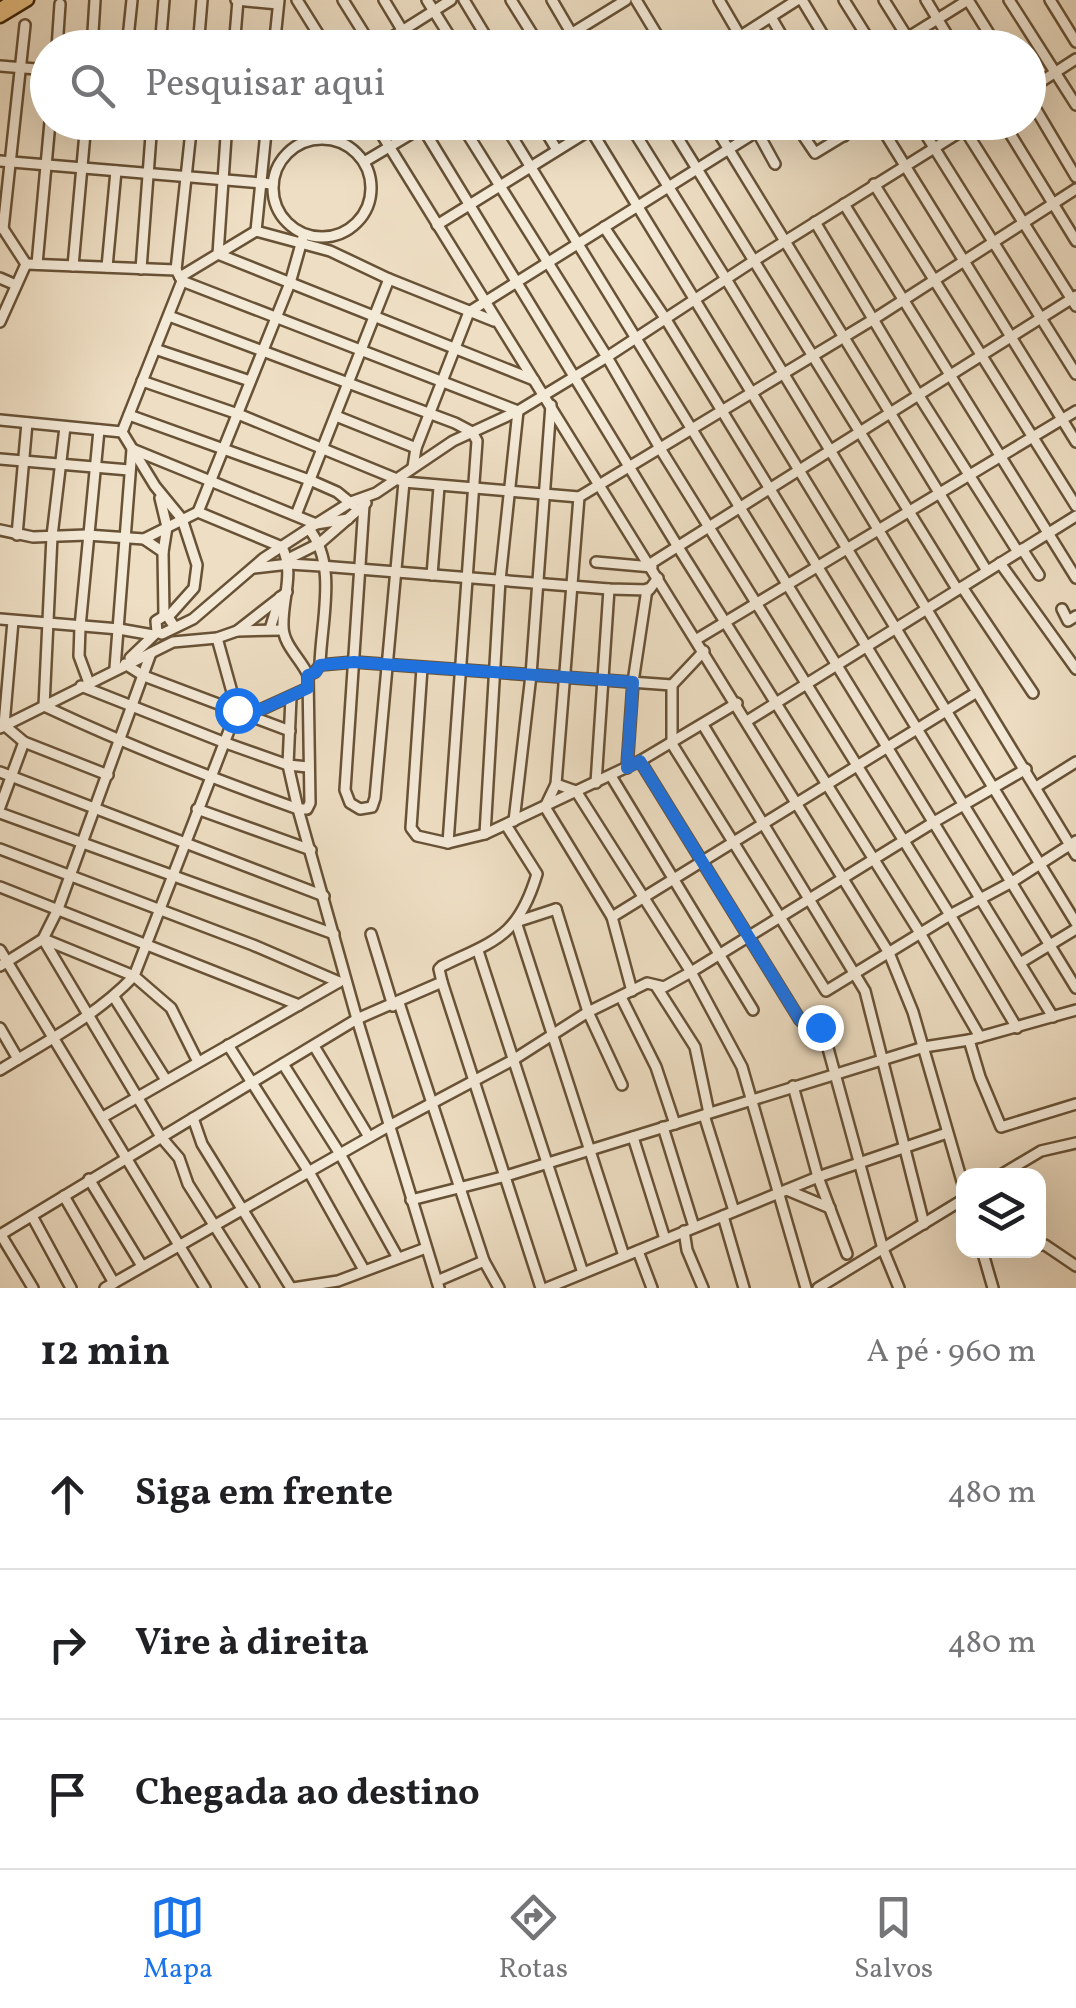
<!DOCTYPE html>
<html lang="pt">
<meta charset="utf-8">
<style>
body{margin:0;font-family:Vollkorn,serif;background:#f2f2f2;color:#202124}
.controls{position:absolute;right:30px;bottom:30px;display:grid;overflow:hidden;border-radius:20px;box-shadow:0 10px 40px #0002}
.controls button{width:90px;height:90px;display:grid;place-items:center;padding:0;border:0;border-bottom:2px solid #e0e0e0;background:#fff;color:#202124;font:50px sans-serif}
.stop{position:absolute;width:30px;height:30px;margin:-22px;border:8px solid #1a73e8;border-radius:50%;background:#fff}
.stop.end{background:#1a73e8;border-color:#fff;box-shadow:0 2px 10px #0008}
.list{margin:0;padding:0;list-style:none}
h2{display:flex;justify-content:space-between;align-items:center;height:130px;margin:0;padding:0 40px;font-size:42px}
h2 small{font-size:32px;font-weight:400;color:#757577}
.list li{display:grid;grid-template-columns:65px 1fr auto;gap:30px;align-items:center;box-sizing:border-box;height:150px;padding:0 40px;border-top:2px solid #e0e0e0}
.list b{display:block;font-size:38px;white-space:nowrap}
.list em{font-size:32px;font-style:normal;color:#757577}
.icon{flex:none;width:55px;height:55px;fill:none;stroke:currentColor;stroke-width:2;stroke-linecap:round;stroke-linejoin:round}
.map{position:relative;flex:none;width:1076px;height:1288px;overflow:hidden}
.search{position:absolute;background:#fff;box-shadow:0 10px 40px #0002;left:30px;right:30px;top:30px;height:110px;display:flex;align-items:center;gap:25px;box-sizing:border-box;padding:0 35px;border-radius:55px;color:#757577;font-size:38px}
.sheet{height:580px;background:#fff}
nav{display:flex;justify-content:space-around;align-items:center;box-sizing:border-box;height:140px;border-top:2px solid #e0e0e0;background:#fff;font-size:28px;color:#757577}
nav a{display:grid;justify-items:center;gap:5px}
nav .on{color:#1a73e8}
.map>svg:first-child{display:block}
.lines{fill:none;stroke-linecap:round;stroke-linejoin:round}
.minor-casing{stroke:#685236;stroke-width:14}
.major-casing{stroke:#3b2307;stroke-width:15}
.minor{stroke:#f4ead8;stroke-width:9}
.major{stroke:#e7bf82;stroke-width:10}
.route{stroke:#1a73e8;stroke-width:12}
</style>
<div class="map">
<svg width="1076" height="1288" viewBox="0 0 1076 1288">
<rect width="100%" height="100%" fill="#eedec3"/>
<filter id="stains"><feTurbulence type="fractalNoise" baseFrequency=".002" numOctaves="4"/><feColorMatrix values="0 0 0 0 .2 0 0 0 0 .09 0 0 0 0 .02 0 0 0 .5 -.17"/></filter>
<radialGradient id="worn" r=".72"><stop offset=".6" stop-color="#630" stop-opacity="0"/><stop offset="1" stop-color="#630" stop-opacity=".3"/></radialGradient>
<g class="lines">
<defs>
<g id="minor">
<path d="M236,0l42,4"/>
<path d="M297,0l30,48"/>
<path d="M343,0l30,48"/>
<path d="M384,0l29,48"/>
<path d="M427,0l30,48"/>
<path d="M464,0l29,48"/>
<path d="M511,0l30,48"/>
<path d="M552,0l28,48"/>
<path d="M636,0l29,48"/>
<path d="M719,0l28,48"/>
<path d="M802,0l29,48"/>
<path d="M844,0l30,48"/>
<path d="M884,0l30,48"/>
<path d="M926,0l29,48"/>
<path d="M1009,0l67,105"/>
<path d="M1050,0l26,42"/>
<path d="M771,17l18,31"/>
<path d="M57,48l3,-44"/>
<path d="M92,48l3,-48"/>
<path d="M127,48l5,-48"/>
<path d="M160,48l4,-48"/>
<path d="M198,48l4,-48"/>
<path d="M234,48l4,-48"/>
<path d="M274,48l5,-48"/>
<path d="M375,48l76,-48"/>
<path d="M548,48l78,-48"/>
<path d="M722,48l75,-48"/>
<path d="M891,48l77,-48 30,48"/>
<path d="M0,66l48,4"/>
<path d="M1028,90l48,-31"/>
<path d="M1028,96l48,81"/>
<path d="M227,122l-9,132 316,126"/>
<path d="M317,122l3,16"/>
<path d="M374,122l515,831 24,59 51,176"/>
<path d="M419,122l259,425 242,386 60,104"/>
<path d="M460,122l147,235 54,93 289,465 67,113"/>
<path d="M503,122l550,895"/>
<path d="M540,122l17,28"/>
<path d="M586,122l490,801"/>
<path d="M628,122l98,157 350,576"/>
<path d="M668,122l289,467"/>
<path d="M712,122l275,449"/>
<path d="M752,122l23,42"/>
<path d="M794,122l21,31 51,-31"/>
<path d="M835,122l9,14"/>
<path d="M878,122l198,320"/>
<path d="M918,122l158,252"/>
<path d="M960,122l116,184"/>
<path d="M1003,122l73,119"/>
<circle cx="322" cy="188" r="49"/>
<path d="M0,161l273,23"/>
<path d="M364,162l67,-40"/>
<path d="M874,184l202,322"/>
<path d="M844,204l232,374"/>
<path d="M815,222l104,174 99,156"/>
<path d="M0,224l26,40"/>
<path d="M437,225l166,-103"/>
<path d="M604,227l61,91 411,670"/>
<path d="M3,229l22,-204"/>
<path d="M256,231l11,-109"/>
<path d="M26,264l150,6 4,7"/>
<path d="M37,264l13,-142"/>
<path d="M73,266l13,-144"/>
<path d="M107,267l9,-96"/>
<path d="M141,269l11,-147"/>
<path d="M176,270l16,-148"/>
<path d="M180,277l76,-46 74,20 59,28 105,42"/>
<path d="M0,278l16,7"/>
<path d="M182,281l336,130 -18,169 -15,254"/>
<path d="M169,316l286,107 17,9 5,9 -29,402"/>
<path d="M0,322l26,-58"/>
<path d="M155,349l95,32"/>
<path d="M142,381l96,33 166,68 -29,316 -3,9 -12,2 -10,-6 -5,-13 19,-285"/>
<path d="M129,415l183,66 25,11 16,13"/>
<path d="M336,416l80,32 -3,19"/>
<path d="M0,420l122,12"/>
<path d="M65,427l-13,109 -8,170c83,39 167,72 254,103h9l3,-6 -2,-128"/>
<path d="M122,432l33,54 27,33 15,46 -3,23 -26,29"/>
<path d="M122,432l60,-151 -2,-4"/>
<path d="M416,448l53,-136 303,-190"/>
<path d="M0,459l129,11"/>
<path d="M404,482l175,15"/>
<path d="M160,498l7,29 -4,25 1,64"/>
<path d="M198,512l92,-229 13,-46"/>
<path d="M296,515l93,-236"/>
<path d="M309,529c29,36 12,92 11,136"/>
<path d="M0,530l33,7 54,-2 57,4 19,13"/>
<path d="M17,535l10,-112"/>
<path d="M144,539l54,-27 84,35c13,26 0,52 1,79 0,19 18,33 25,49l7,-3 5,-7 34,-3 318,23 32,-34"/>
<path d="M1022,549l17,26"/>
<path d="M288,559l32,-16 46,-40"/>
<path d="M596,562l56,5"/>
<path d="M1000,563l76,106"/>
<path d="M650,564l426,-268"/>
<path d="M254,568l35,-4 32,2 288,23 40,1 9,-12"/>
<path d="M432,575l7,-88"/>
<path d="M962,587l71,106"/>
<path d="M1062,609l6,12 8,-5"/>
<path d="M0,619l119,10 34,6"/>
<path d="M13,621l-9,104 20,17 84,33"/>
<path d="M174,626l-6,-9 -4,-1 -8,5 1,11 5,2 31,-15 71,-61 52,-34 35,-22 25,-9 77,-52 65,-30 89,-54 148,-97 221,-138"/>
<path d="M270,629l10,-32"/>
<path d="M237,631l45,-1"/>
<path d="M697,639l379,-228"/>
<path d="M130,658l25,-24"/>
<path d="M125,664l19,12 146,55"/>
<path d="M115,668l17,-219 184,75 32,-5"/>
<path d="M422,668l-11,160 6,8 31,7 37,-9 155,-73 97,-58"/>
<path d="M89,683l-10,-27 1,-29 19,-197"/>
<path d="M672,685v59l154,247 124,-76 62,-33 64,-41"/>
<path d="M81,686l142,56 65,23 20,2"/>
<path d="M291,697l-3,68 10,44 59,210 82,269"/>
<path d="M249,715l59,-27"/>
<path d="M747,721l329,-205"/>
<path d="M703,725l162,266 59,233"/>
<path d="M0,728l173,-86 44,-4 20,-7 50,-39"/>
<path d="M640,761l160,259 7,6 16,4 60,219 16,39"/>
<path d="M627,768l6,-86 14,-93"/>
<path d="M0,772l324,124"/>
<path d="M611,776l142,234"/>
<path d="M596,783l13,-194"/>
<path d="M556,784l20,7 115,181 51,95 64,221"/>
<path d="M1036,787l40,-25"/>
<path d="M0,807l24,-65"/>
<path d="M197,809l114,41"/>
<path d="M0,813l334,121"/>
<path d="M514,821l17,-146 20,-270"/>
<path d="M0,849l253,96 86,37"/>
<path d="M0,887l299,118"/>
<path d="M556,909l-40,13 108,334"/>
<path d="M556,909l32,103 34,73"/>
<path d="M612,917l-67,-110 11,-23 23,-287 295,-178 202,-130"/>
<path d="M371,934l22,72"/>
<path d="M43,939l118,198 18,21 9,26 66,104"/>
<path d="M46,940l88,36 37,32 27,54"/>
<path d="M0,950l205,338"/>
<path d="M478,951l105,322"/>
<path d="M1020,963l56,-34"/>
<path d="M0,966l43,-27 15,-30 93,-256"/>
<path d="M442,982l99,306"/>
<path d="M656,986l39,61 14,66"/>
<path d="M632,991l-20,-74 365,-225"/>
<path d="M114,997l52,83"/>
<path d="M621,997l35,70 19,57"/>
<path d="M399,1003l85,258 15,27"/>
<path d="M0,1028l18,31"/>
<path d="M969,1040l11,37 21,50 75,-23"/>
<path d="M228,1045l81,127 55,98"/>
<path d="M314,1046l55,91"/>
<path d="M283,1064l57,90 58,104"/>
<path d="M0,1070c47,-29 96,-54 134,-94l103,-266 -20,-72"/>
<path d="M793,1086l25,91 29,77"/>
<path d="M704,1115l30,96"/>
<path d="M103,1117l236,-135"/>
<path d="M193,1118l9,26 89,144"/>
<path d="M663,1127l31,100"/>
<path d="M633,1137l32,102"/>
<path d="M999,1176l42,-25 35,-8"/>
<path d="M89,1179l53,87"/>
<path d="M787,1190l43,18"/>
<path d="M64,1196l50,87"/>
<path d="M411,1200l95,-24 418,-129 45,-7 107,-30"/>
<path d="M32,1216l39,72"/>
<path d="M723,1216l21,72"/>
<path d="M684,1231l3,19 16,38"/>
<path d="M0,1235l357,-216 85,-37 -3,-13 3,-3c54,-26 76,-29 95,-92l-31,-49"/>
<path d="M1,1235l32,53"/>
<path d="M1038,1245h7l31,21"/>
<path d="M982,1250l11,38"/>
<path d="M638,1251l14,37"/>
<path d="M437,1281l47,-20"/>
<path d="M105,1288l284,-162 124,-66 75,-48 59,-29 17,4 27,-15 243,-150 92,-53"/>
<path d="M293,1288l45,-7 88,-33"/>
<path d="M547,1288l271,-111 129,-44"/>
<path d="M818,1288l146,-89"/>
</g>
<g id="major">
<path d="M0,8l13,-8"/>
<path d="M0,17l28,-17"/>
</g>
</defs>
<!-- minor casing -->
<use href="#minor" class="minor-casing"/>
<!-- major casing -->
<use href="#major" class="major-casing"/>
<!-- minor -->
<use href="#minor" class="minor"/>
<!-- major -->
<use href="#major" class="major"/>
</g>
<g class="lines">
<!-- route -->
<path class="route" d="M237,710l12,5 59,-27v-13l8,-3 4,-7 34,-3 279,20 -6,86 13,-7 160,259 7,6 13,1"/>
</g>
<rect width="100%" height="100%" filter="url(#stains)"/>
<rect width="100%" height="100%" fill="url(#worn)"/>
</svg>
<div class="controls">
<button><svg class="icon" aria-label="layers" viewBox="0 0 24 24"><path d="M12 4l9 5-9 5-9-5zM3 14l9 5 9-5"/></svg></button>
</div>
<div class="stop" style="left:237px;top:710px"></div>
<div class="stop end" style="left:820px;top:1027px"></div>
<div class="search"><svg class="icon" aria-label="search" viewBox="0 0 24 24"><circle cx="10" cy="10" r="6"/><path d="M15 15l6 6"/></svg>Pesquisar aqui</div>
</div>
<section class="sheet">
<h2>12 min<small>A pé · 960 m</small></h2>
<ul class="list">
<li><svg class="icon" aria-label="ahead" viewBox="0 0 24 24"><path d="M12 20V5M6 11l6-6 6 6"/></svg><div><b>Siga em frente</b></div><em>480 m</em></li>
<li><svg class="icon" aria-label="right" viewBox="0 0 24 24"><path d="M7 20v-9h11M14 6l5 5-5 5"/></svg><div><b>Vire à direita</b></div><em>480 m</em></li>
<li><svg class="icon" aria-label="arrive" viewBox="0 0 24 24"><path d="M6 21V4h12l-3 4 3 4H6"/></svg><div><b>Chegada ao destino</b></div></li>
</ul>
</section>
<nav>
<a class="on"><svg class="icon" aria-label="map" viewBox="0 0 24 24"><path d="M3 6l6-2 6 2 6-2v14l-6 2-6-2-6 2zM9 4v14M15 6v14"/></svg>Mapa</a>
<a><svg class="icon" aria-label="directions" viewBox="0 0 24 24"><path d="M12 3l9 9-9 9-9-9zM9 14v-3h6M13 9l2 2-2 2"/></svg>Rotas</a>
<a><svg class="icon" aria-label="saved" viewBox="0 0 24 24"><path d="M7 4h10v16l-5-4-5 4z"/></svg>Salvos</a>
</nav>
